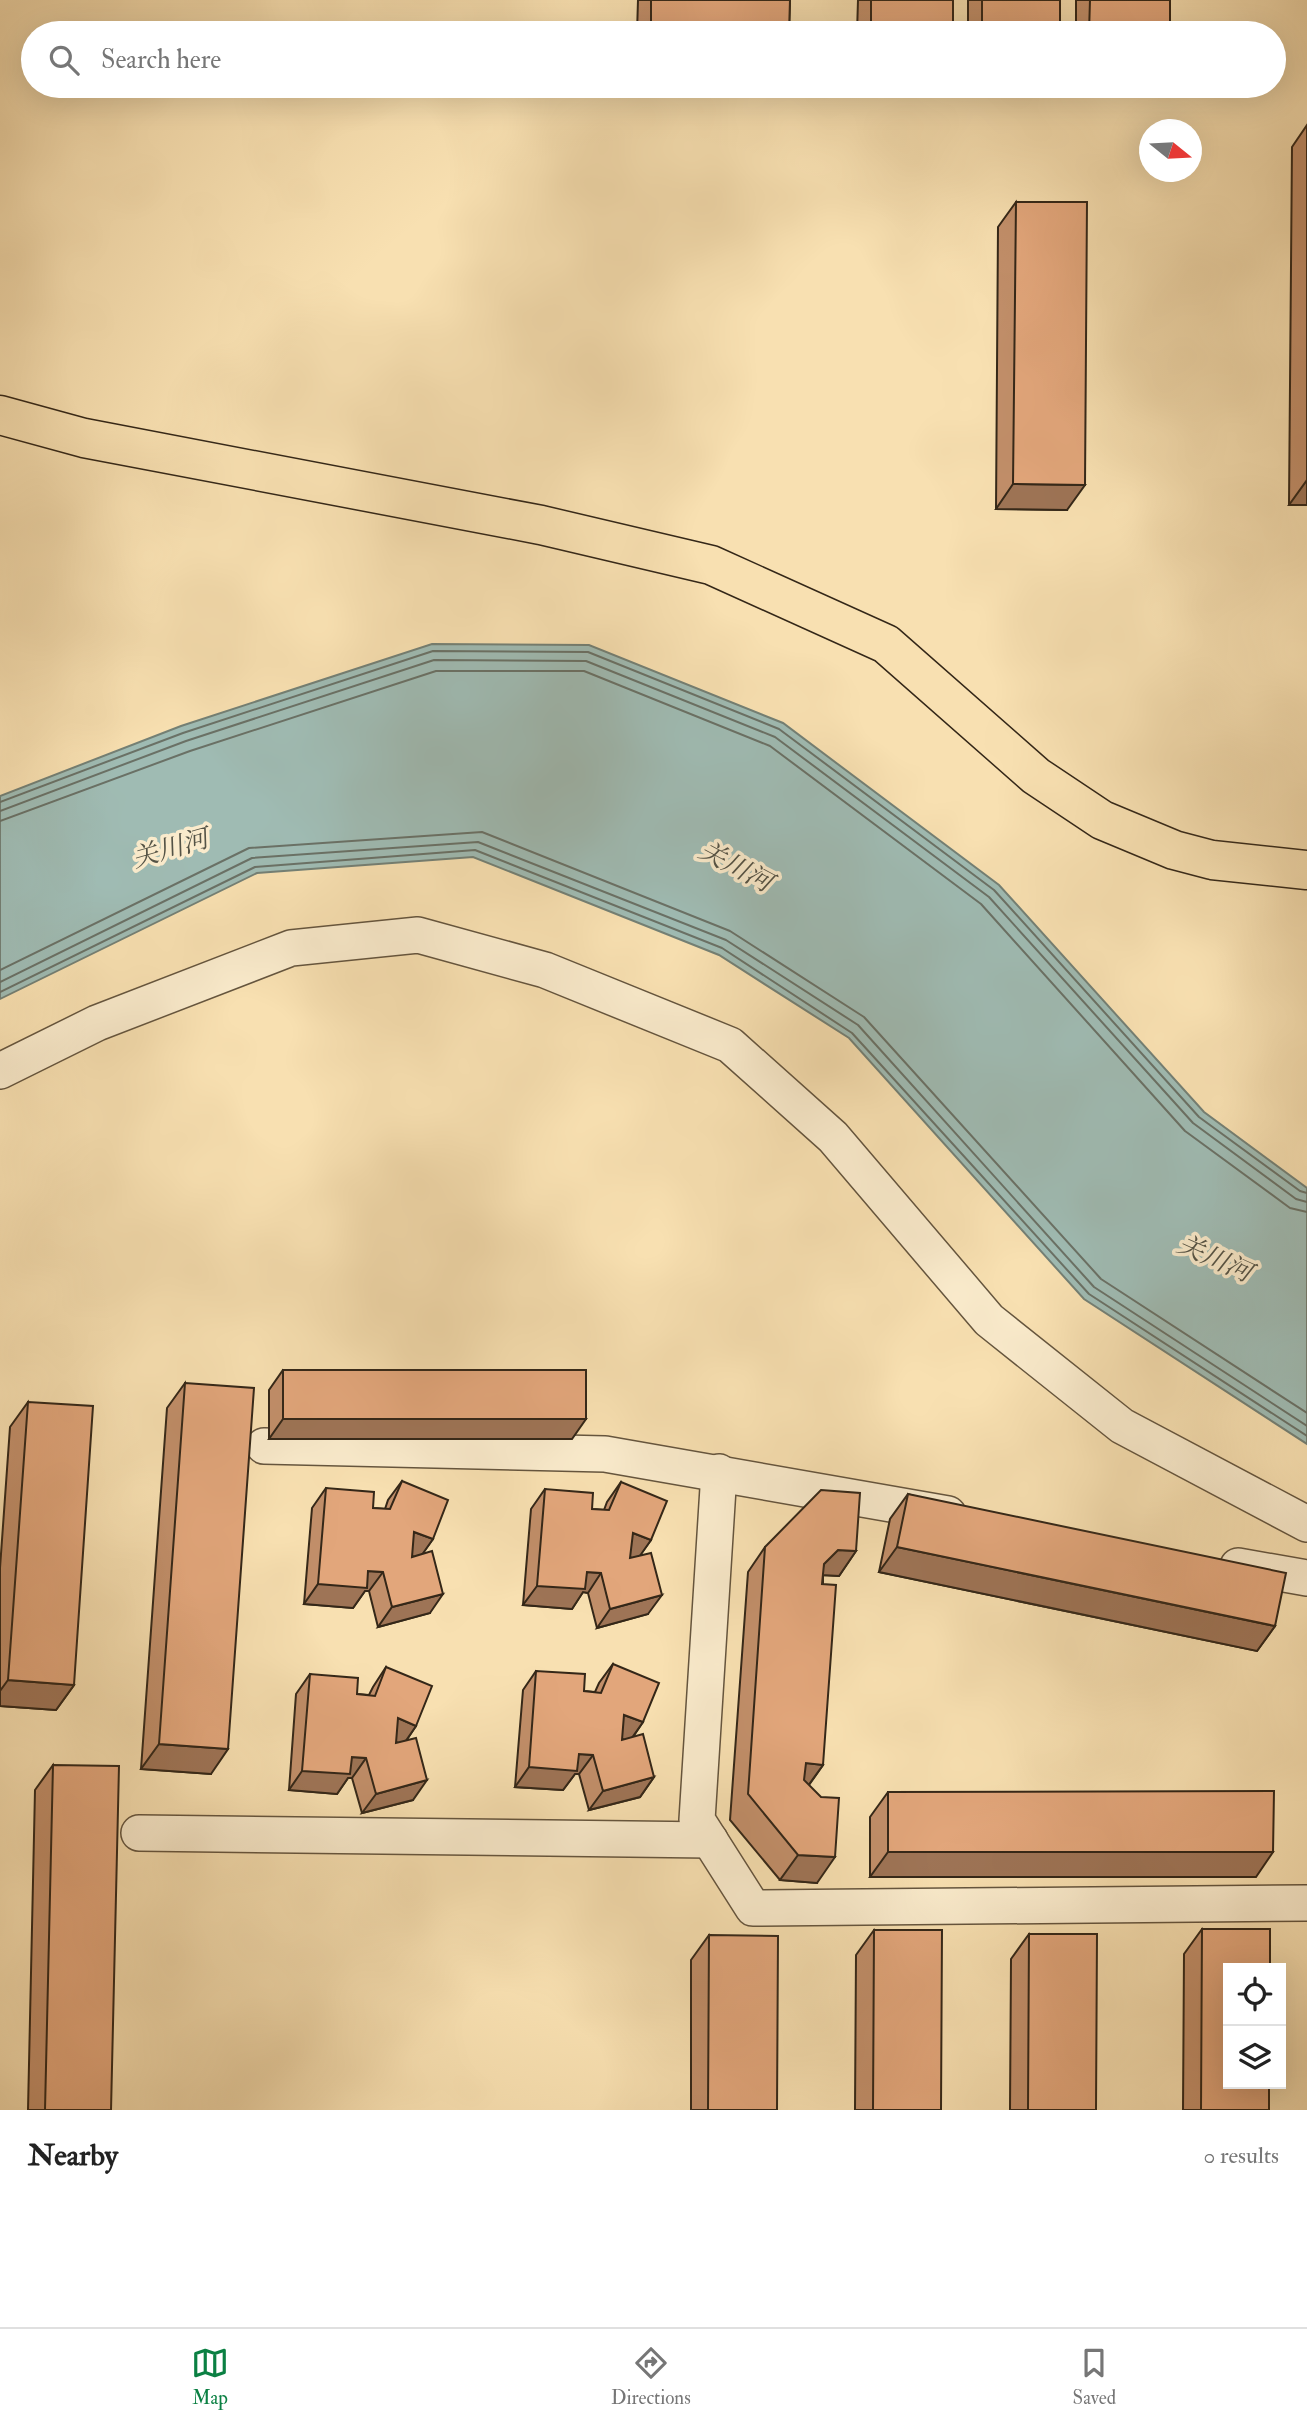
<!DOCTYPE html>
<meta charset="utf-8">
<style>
body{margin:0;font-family:"IM FELL Double Pica","Noto Serif SC",serif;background:#f2f2f2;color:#222}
.controls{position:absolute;right:21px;bottom:21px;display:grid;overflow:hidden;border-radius:0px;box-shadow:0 7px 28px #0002}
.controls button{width:63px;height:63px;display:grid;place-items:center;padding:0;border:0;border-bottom:2px solid #e0e0e0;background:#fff;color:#222;font:35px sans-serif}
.compass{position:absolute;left:1139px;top:119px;width:63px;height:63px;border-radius:50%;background:#fff;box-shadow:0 7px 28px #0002;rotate:108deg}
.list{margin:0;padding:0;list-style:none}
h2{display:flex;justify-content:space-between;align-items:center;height:91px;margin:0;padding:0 28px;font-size:30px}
h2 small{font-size:23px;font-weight:400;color:#767676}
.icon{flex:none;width:38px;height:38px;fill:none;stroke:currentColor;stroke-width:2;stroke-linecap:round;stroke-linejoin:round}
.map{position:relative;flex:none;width:1307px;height:2110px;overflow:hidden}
.search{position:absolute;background:#fff;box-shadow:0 7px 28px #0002;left:21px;right:21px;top:21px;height:77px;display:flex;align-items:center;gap:18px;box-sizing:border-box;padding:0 24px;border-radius:38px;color:#767676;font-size:26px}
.sheet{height:217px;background:#fff}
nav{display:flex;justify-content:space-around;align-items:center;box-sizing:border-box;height:98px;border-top:2px solid #e0e0e0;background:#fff;font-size:19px;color:#767676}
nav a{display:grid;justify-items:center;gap:4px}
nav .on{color:#0b8043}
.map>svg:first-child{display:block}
.water{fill:#9fbbb3;stroke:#748075;stroke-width:2}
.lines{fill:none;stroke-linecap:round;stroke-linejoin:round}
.shore{stroke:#6a7166;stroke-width:2}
.minor-casing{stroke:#65553e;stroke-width:38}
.major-casing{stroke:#342718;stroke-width:41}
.minor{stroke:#faebcc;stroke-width:35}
.major{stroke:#f8e0b1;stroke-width:38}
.wall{fill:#c28f6a;stroke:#342718;stroke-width:2}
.shaded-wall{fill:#9e7456;stroke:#342718;stroke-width:2}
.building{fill:#e2a67b;stroke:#342718;stroke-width:2}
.labels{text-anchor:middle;stroke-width:7;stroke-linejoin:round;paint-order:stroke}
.water-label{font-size:26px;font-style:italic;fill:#545346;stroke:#faebcc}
</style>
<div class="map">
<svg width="1307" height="2110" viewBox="0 0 1307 2110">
<rect width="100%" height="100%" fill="#f8e0b1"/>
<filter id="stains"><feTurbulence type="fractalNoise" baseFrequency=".00286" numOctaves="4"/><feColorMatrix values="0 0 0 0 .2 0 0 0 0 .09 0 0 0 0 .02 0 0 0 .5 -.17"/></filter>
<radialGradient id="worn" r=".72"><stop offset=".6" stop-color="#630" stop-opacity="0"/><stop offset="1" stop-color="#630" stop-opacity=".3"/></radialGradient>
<!-- water -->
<path class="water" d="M432,644l157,1 194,78 216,162 205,227 103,76v256l-223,-145 -235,-261 -130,-83 -246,-98 -216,16 -257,126v-203l181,-70z"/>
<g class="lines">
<!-- shore -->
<g class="shore">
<path d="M0,802l183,-69 250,-82 155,1 191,77 215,161 205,227 101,74 7,2"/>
<path d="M0,811l186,-70 248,-81 152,1 189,76 214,160 204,226 103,76 11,3"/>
<path d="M0,821l190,-70 246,-80h148l186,75 211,158 204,227 105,77 17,4"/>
<path d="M0,970l249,-122 233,-16 248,99 134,86 237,262 206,134"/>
<path d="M0,982l252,-124 226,-16 248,98 132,85 236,262 213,139"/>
<path d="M0,992l255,-125 220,-17 247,98 130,85 237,261 218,142"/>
</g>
<defs>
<g id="minor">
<path d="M0,1071l97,-48 194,-75 127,-13 127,35 185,75 103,92 156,183 133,106 185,98"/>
<path d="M264,1446l341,8 343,60"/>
<path d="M719,1472l-22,348 56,88 554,-5"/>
<path d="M1238,1566l69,12"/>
<path d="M139,1833l571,7"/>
</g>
<path id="major" d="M0,415l84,23 457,87 170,40 175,79 150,132 66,44 72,30 38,10 95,10"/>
</defs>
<!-- minor casing -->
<use href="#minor" class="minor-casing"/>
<!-- major casing -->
<use href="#major" class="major-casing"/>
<!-- minor -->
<use href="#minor" class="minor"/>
<!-- major -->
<use href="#major" class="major"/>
</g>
<!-- wall -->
<g class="wall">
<path d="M638,0h152l-1,33h-152z"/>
<path d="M858,0h95v33h-96z"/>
<rect x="968" y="0" width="92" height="33"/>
<rect x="1076" y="0" width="94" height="33"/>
<path d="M1307,125v380h-18l3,-358z"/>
<path d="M1016,202l51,308 -71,-1 2,-282z"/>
<path d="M283,1370l289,69h-303v-49z"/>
<path d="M185,1383l26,391 -70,-5 26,-361z"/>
<path d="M28,1402l46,283 -18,25 -56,-4v-138l10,-141z"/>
<path d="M402,1481l31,58 -11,15 8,59 -52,14 -9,-36h-4l-12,17 -49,-4 8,-96 14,-20 47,20 12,1 3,-9z"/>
<path d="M621,1482l30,58 -11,15 8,59 -51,14 -9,-35 -5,-1 -11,17 -49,-4 8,-96 14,-20 47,20 12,1 3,-8z"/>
<path d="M908,1494l367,132 -18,25 -378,-79 11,-53z"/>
<path d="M765,1547l91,4 -17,25 -16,-1v190l-14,20 8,98 -37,-3 -50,-60 18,-248z"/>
<path d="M613,1664l30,58 -10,15 21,40 -14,20 -51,13 -10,-36h-4l-12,16 -48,-3 8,-97 13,-19 48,20 11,1 4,-9z"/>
<path d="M386,1667l30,59 -10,15 7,59 -51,13 -10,-35h-4l-11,16 -48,-4 7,-96 14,-20 47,20 12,1 4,-8z"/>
<path d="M53,1765l58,345h-83l7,-320z"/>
<path d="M888,1792l368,85h-386v-60z"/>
<path d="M1202,1929l67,181h-86l1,-156z"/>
<path d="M874,1930l67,180h-86l1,-155z"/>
<path d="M1029,1934l67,176h-86l1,-151z"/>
<path d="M709,1935l68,175h-86v-150z"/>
</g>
<!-- shaded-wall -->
<g class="shaded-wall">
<path d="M1307,480v25h-18z"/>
<path d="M1013,484l72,1 -18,25 -71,-1z"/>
<path d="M283,1419h303l-14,20h-303z"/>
<path d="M414,1532l19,7 -14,20 -19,-8z"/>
<path d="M633,1533l18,7 -14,20 -18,-7z"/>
<path d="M897,1547l378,79 -18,25 -378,-79z"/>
<path d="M838,1550l18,1 -17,25 -18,-1 3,-11z"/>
<path d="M368,1571l15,1 -14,19h-4l-12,17 -49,-4 14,-20z"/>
<path d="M587,1572l14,1 -13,20 -5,-1 -11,17 -49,-4 14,-19z"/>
<path d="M443,1594l-13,19 -52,14 14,-20z"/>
<path d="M662,1595l-14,19 -51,14 13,-19z"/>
<path d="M8,1680l66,5 -18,25 -56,-4v-15z"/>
<path d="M624,1715l19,7 -14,20 -18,-8z"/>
<path d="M398,1718l18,8 -13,19 -19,-8z"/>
<path d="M159,1744l69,5 -17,25 -70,-5z"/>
<path d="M579,1754l14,1 -14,19h-4l-12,16 -48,-3 14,-20z"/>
<path d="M352,1757l14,1 -14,20h-4l-11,16 -48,-4 13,-19z"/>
<path d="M806,1763l17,2 -18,25 -17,-1z"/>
<path d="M654,1777l-14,20 -51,13 14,-19z"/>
<path d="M427,1780l-14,20 -51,13 14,-19z"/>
<path d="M888,1852h385l-17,25h-386z"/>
<path d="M798,1855l37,2 -18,26 -37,-3z"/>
</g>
<!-- building -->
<g class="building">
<path d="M651,0h139l-1,33h-138z"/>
<rect x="871" y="0" width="82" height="33"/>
<rect x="982" y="0" width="78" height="33"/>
<path d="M1090,0h80v33h-81z"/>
<path d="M1016,202h71l-2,283 -72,-1z"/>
<rect x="283" y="1370" width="303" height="49"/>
<path d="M185,1383l69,5 -26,361 -69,-5z"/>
<path d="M28,1402l65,4 -19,279 -66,-5z"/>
<path d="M402,1481l46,19 -15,39 -19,-7 -2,25 20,-6 11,43 -51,13 -9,-35 -15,-1 -1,17 -49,-4 8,-96 48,4 -1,16 17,1z"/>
<path d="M621,1482l46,19 -16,39 -18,-7 -3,25 21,-5 11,42 -52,14 -9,-36 -14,-1 -2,17 -48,-3 8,-97 48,4 -1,16 17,1z"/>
<path d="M821,1490l39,3 -4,58 -18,-1 -14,14 -2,20 14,1 -13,180 -17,-2 -2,17 17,17 18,1 -4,59 -37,-2 -50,-61 17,-247z"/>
<path d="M908,1494l378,79 -11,53 -378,-79z"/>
<path d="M613,1664l46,19 -16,39 -19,-7 -2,25 21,-6 11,43 -51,14 -10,-36 -14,-1 -2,17 -48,-4 7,-96 49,3 -1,17 17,2z"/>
<path d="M386,1667l46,19 -16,40 -18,-8 -2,25 20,-5 11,42 -51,14 -10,-36 -14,-1 -2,17 -48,-3 8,-97 48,4 -1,16 18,2z"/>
<path d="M53,1765l66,1 -8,344h-66z"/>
<path d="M1274,1791l-1,61h-385v-60z"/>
<path d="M1202,1929h68v39h-42v116h41v26h-68z"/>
<path d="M874,1930h68l-1,180h-68z"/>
<path d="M1029,1934h68l-1,176h-68z"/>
<path d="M709,1935l69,1 -1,174h-69z"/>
</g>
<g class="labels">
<!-- water labels -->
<g class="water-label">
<text transform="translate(170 848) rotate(-16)" y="9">关川河</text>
<text transform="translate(736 866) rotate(28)" y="9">关川河</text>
<text transform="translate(1215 1258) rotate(24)" y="9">关川河</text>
</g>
</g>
<rect width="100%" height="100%" filter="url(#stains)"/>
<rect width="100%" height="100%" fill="url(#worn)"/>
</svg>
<div class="controls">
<button><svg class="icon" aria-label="locate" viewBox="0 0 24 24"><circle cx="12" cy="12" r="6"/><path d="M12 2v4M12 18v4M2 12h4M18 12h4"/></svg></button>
<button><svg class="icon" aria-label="layers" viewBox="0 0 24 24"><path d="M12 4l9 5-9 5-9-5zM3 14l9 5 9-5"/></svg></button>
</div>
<svg class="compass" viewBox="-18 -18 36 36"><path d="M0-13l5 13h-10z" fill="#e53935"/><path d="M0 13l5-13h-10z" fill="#767676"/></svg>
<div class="search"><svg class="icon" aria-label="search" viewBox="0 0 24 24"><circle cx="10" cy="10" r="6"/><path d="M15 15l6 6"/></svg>Search here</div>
</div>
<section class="sheet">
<h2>Nearby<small>0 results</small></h2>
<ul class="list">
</ul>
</section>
<nav>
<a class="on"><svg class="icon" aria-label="map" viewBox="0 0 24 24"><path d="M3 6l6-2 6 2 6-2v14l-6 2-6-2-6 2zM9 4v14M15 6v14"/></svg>Map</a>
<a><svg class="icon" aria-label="directions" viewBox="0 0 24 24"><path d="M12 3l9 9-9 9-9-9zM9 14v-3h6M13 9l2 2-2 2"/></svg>Directions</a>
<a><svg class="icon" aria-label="saved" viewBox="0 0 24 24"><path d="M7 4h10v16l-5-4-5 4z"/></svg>Saved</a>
</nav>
